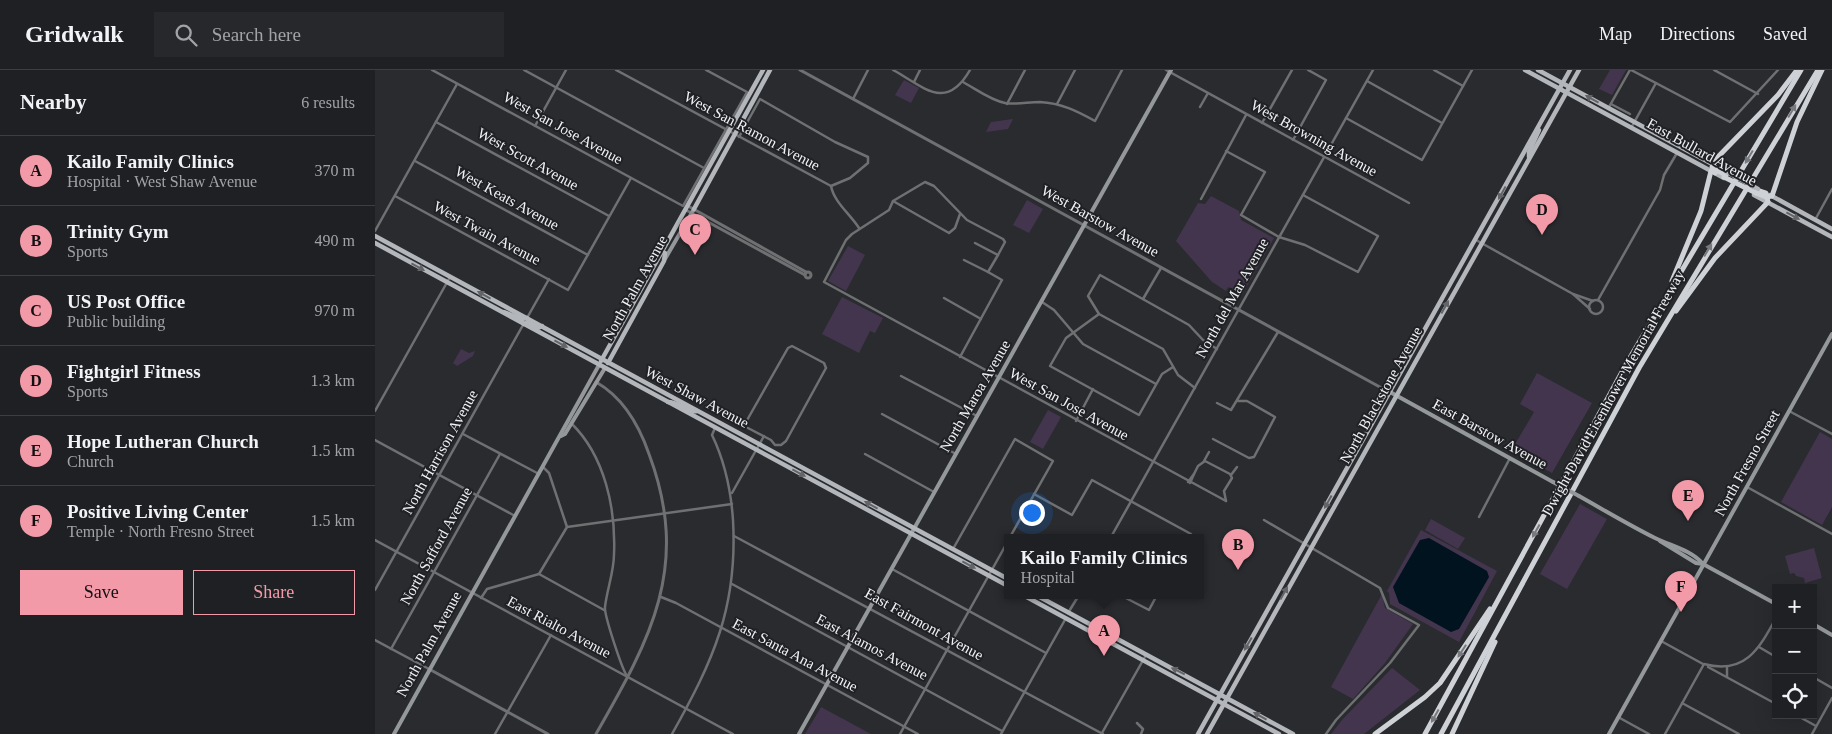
<!DOCTYPE html>
<meta charset="utf-8">
<style>
body{margin:0;font-family:"Times New Roman",serif;background:#27282b;color:#f1f3f6}
.controls{position:absolute;right:15px;bottom:15px;display:grid;overflow:hidden;border-radius:0px;box-shadow:0 5px 20px #0002}
.controls button{width:45px;height:45px;display:grid;place-items:center;padding:0;border:0;border-bottom:1px solid #3c3e41;background:#1f2023;color:#f1f3f6;font:25px sans-serif}
.you{position:absolute;left:656px;top:442px;width:18px;height:18px;margin:-12px;border:4px solid #fff;border-radius:50%;background:#1a73e8;box-shadow:0 0 0 8px #1a73e833}
.badge{display:grid;place-items:center;width:32px;height:32px;border-radius:50%;background:#f39aa9;color:#111;font-size:16px;font-weight:700}
.pin{position:absolute;translate:-50% -41px;filter:drop-shadow(0 1px 2px #0008)}
.pin::after{content:'';position:absolute;top:26px;width:18px;height:15px;background:inherit;clip-path:polygon(0 0,100% 0,50% 100%)}
.popup{position:absolute;left:629px;top:464px;width:200px;height:65px;box-sizing:border-box;display:grid;place-content:center;border-radius:0px;background:#1f2023;filter:drop-shadow(0 1px 4px #0005);font-size:16px;white-space:nowrap;color:#a1a3a6}
.popup b{font-size:19px;color:#f1f3f6}
.popup::after{content:'';position:absolute;left:50%;top:100%;margin-left:-10px;border:10px solid transparent;border-top-color:#1f2023}
.list{margin:0;padding:0;list-style:none}
h2{display:flex;justify-content:space-between;align-items:center;height:65px;margin:0;padding:0 20px;font-size:21px}
h2 small{font-size:16px;font-weight:400;color:#a1a3a6}
.list li{display:grid;grid-template-columns:32px 1fr auto;gap:15px;align-items:center;box-sizing:border-box;height:70px;padding:0 20px;border-top:1px solid #3c3e41}
.list b{display:block;font-size:19px;white-space:nowrap}
.list p{margin:0;font-size:16px;white-space:nowrap;color:#a1a3a6}
.list em{font-size:16px;font-style:normal;color:#a1a3a6}
.actions{display:flex;gap:10px;padding:15px 20px}
.actions a{flex:1;padding:11px 0;border:1px solid #f39aa9;border-radius:0px;text-align:center;font-size:18px;color:#f39aa9}
.actions .main{background:#f39aa9;color:#111}
.icon{flex:none;width:28px;height:28px;fill:none;stroke:currentColor;stroke-width:2;stroke-linecap:round;stroke-linejoin:round}
.map{position:relative;flex:none;width:1457px;height:664px;overflow:hidden}
header{display:flex;align-items:center;gap:30px;box-sizing:border-box;height:70px;padding:0 25px;background:#1f2023;border-bottom:1px solid #3c3e41}
header strong{font-size:24px}
nav{display:flex;gap:28px;margin-inline-start:auto;font-size:18px}
.search{width:350px;height:45px;background:#27282b;display:flex;align-items:center;gap:12px;box-sizing:border-box;padding:0 18px;border-radius:0px;color:#a1a3a6;font-size:19px}
main{display:flex}
aside{flex:1;background:#1f2023}
.map>svg:first-child{display:block}
.green{fill:#43354d}
.water{fill:#00131f}
.lines{fill:none;stroke-linecap:round;stroke-linejoin:round}
.minor{stroke:#6f7072;stroke-width:2.5}
.tertiary{stroke:#6f7072;stroke-width:3}
.secondary{stroke:#95989b;stroke-width:4}
.primary{stroke:#b3b6ba;stroke-width:4.5}
.motorway{stroke:#ced1d6;stroke-width:5}
.secondary-bridge{stroke:#95989b;stroke-width:4}
.primary-bridge{stroke:#b3b6ba;stroke-width:4.5}
.motorway-bridge{stroke:#ced1d6;stroke-width:5}
.oneway{fill:#626468}
.oneway2{fill:#77797e}
.labels{text-anchor:middle;stroke-width:4;stroke-linejoin:round;paint-order:stroke}
.street-label{font-size:15px;fill:#f1f2f5;stroke:#202125}
</style>
<header>
<strong>Gridwalk</strong>
<div class="search"><svg class="icon" aria-label="search" viewBox="0 0 24 24"><circle cx="10" cy="10" r="6"/><path d="M15 15l6 6"/></svg>Search here</div>
<nav><a>Map</a><a>Directions</a><a>Saved</a></nav>
</header>
<main>
<aside>
<h2>Nearby<small>6 results</small></h2>
<ul class="list">
<li><span class="badge">A</span><div><b>Kailo Family Clinics</b><p>Hospital · West Shaw Avenue</p></div><em>370 m</em></li>
<li><span class="badge">B</span><div><b>Trinity Gym</b><p>Sports</p></div><em>490 m</em></li>
<li><span class="badge">C</span><div><b>US Post Office</b><p>Public building</p></div><em>970 m</em></li>
<li><span class="badge">D</span><div><b>Fightgirl Fitness</b><p>Sports</p></div><em>1.3 km</em></li>
<li><span class="badge">E</span><div><b>Hope Lutheran Church</b><p>Church</p></div><em>1.5 km</em></li>
<li><span class="badge">F</span><div><b>Positive Living Center</b><p>Temple · North Fresno Street</p></div><em>1.5 km</em></li>
</ul>
<div class="actions"><a class="main">Save</a><a>Share</a></div>
</aside>
<div class="map">
<svg width="1457" height="664" viewBox="0 0 1457 664">
<rect width="100%" height="100%" fill="#292b2f"/>
<!-- green -->
<g class="green">
<path d="M1235,0h16l-14,25 -13,-6z"/>
<path d="M529,10l15,8 -8,15 -16,-8z"/>
<path d="M638,49l-5,10 -22,3 5,-10z"/>
<path d="M836,126l28,15 2,9 33,18 -32,57 -14,-8 -2,4 -14,-9 -36,-41 22,-38 7,1z"/>
<path d="M652,130l16,9 -14,24 -16,-8z"/>
<path d="M473,176l17,9 -19,36 -18,-10z"/>
<path d="M467,227l41,21 -8,15 -5,-2 -11,22 -37,-19z"/>
<path d="M86,279l8,4 6,-2 -2,5 -16,10 -4,-3z"/>
<path d="M1162,303l55,30 -40,70 -41,-22 23,-39 -14,-8z"/>
<path d="M673,340l13,7 -18,32 -13,-7z"/>
<path d="M1445,362l12,7v68l-10,18 -41,-23z"/>
<path d="M1205,434l27,15 -40,70 -27,-15z"/>
<path d="M1056,449l34,19 -7,11 -33,-19z"/>
<path d="M1046,460l76,41 -38,71 -69,-38 -1,-11 -2,-2z"/>
<path d="M1439,478l8,30 -17,5 -1,-5 -8,-2 -2,-3 -4,1 -5,-18z"/>
<path d="M1007,524l3,14 28,16 -28,39 -32,36 -22,-12z"/>
<path d="M1017,598l28,22 -56,44h-33l11,-14z"/>
<path d="M446,637l50,27h-66z"/>
</g>
<!-- water -->
<path class="water" d="M1054,468l58,33 2,6 -30,52 -8,3 -52,-29 -6,-16 27,-47z"/>
<g class="lines">
<!-- minor -->
<g class="minor">
<path d="M57,0l251,136 64,-114 -41,-22"/>
<path d="M149,0l180,98"/>
<path d="M241,0l215,116c3,16 19,28 28,42"/>
<path d="M518,0c31,17 53,42 77,0"/>
<path d="M791,0l243,133"/>
<path d="M1059,0l29,16"/>
<path d="M1256,0l99,52 48,-52"/>
<path d="M1339,0l44,24"/>
<path d="M992,11l75,42"/>
<path d="M539,12l6,-12"/>
<path d="M588,12c13,7 27,18 42,21 11,2 23,-1 35,-1 21,1 37,9 55,19l27,-51"/>
<path d="M478,29l15,-29"/>
<path d="M632,34l18,-34"/>
<path d="M682,34l18,-34"/>
<path d="M1236,34l19,10"/>
<path d="M825,37l8,-14"/>
<path d="M1234,37l21,-37"/>
<path d="M971,48l76,42 50,-90"/>
<path d="M61,52l173,94"/>
<path d="M887,53l30,-53"/>
<path d="M160,56l31,-56"/>
<path d="M1256,58l25,-45"/>
<path d="M364,67l21,-38 75,43 33,15v6l-18,15 -19,8"/>
<path d="M918,70l33,-60 -18,-10"/>
<path d="M851,81l39,21 -24,43 38,22 26,8 53,27 20,-36 -75,-41"/>
<path d="M40,91l173,94"/>
<path d="M20,126l173,94 63,-112"/>
<path d="M826,129l45,-84"/>
<path d="M518,131l56,32 6,-5 5,-14"/>
<path d="M1440,150l17,-31"/>
<path d="M0,161l82,-147"/>
<path d="M1101,170l97,54 17,15"/>
<path d="M623,185l7,-13 -2,-3 -36,-19 -33,-34 -9,-4 -32,19 -4,9 -37,24 -6,6 -22,42 402,219"/>
<path d="M589,190l24,12"/>
<path d="M1198,224l20,7"/>
<path d="M569,228l37,21"/>
<path d="M768,229l18,-31"/>
<circle cx="1221" cy="237" r="7"/>
<path d="M1223,230l62,-110 4,-15 13,-22"/>
<path d="M667,232l12,8 29,34 73,40"/>
<path d="M724,244l-33,24 -16,28 89,49 23,-41 11,-7"/>
<path d="M152,248l22,-39"/>
<path d="M417,276l32,17 2,5 -40,73 -5,4h-6l-4,-5 -25,-13v-5l42,-74z"/>
<path d="M585,287l42,-77 -14,-8 10,-17 -23,-12"/>
<path d="M526,306l76,40"/>
<path d="M820,318l-17,-13 -15,-26 -64,-35 -11,-18 12,-21 89,50 14,15 14,9"/>
<path d="M842,333l14,7 47,-78"/>
<path d="M0,341l75,-134"/>
<path d="M1414,341l43,23"/>
<path d="M507,344l74,40"/>
<path d="M701,351l17,-32"/>
<path d="M196,353c34,33 45,86 43,131 0,18 -7,35 -9,53 -1,8 17,62 22,69"/>
<path d="M88,364l76,40"/>
<path d="M838,369l36,19 5,-1 21,-40 -28,-16h-9"/>
<path d="M0,370l140,76"/>
<path d="M490,384l69,38"/>
<path d="M829,391l5,-9"/>
<path d="M819,404l4,-8 7,-5 25,13 2,4 -8,13 2,10"/>
<path d="M856,405l6,-8"/>
<path d="M813,412l6,-8 -4,9"/>
<path d="M1372,417l85,47"/>
<path d="M357,423l32,-57"/>
<path d="M659,424l38,21 20,-35 99,54 -2,3"/>
<path d="M1104,447l31,-59"/>
<path d="M889,450l116,68 8,20 31,17 -29,38 -54,57 -10,14"/>
<path d="M192,457l165,-23"/>
<path d="M359,466l369,198"/>
<path d="M736,467l262,-467"/>
<path d="M0,470l358,194"/>
<path d="M578,479l62,-110 38,22 -43,76"/>
<path d="M517,499l154,84"/>
<path d="M164,504l65,36"/>
<path d="M357,514l270,147"/>
<path d="M0,520l148,-265"/>
<path d="M745,525l29,15 8,-15"/>
<path d="M286,527l15,6 242,131"/>
<path d="M106,528l6,-9 52,-15 28,-47 -18,-54 -6,-6"/>
<path d="M693,543l11,-18"/>
<path d="M0,570l54,29"/>
<path d="M1286,571l42,23"/>
<path d="M1384,577l17,10"/>
<path d="M16,579l109,-195"/>
<path d="M1333,597l68,37"/>
<path d="M1352,607v-10"/>
<path d="M1438,607l19,11"/>
<path d="M1307,633l57,31"/>
<path d="M1421,645l20,11"/>
<path d="M1243,647l31,17"/>
<path d="M762,653l6,6 -2,5"/>
<path d="M727,663l44,-78"/>
<path d="M120,664l56,-99"/>
<path d="M297,664c41,-73 66,-127 61,-214 -2,-29 -8,-58 -21,-85l3,-7"/>
<path d="M525,664l108,-193"/>
<path d="M626,664l65,-116"/>
<path d="M1290,664l39,-70c41,11 55,-15 72,-46"/>
<path d="M1437,664l20,-36"/>
</g>
<!-- tertiary -->
<g class="tertiary">
<path d="M425,0l589,322"/>
<path d="M313,136l118,66"/>
<path d="M311,140l119,65"/>
<circle cx="433" cy="205" r="3"/>
<path d="M54,599l119,65"/>
<path d="M221,664c55,-96 95,-168 53,-280 -10,-29 -25,-56 -53,-72"/>
</g>
<!-- secondary -->
<g class="secondary">
<path d="M290,189l29,-50"/>
<path d="M1015,322l163,90"/>
<path d="M186,366l4,-2 40,-66"/>
<path d="M1204,426c25,14 50,29 76,42 16,8 36,12 48,26l73,40"/>
<path d="M1285,471l36,22 7,1"/>
<path d="M1438,554l19,11"/>
<path d="M19,664l205,-369"/>
<path d="M424,664l372,-664"/>
<path d="M1234,664l223,-400"/>
</g>
<!-- primary -->
<g class="primary">
<path d="M1150,0l199,108"/>
<path d="M1163,0l189,102"/>
<path d="M1154,87v-5l10,-22"/>
<path d="M1379,125l78,42"/>
<path d="M1395,125l62,34"/>
<path d="M319,139l76,-139"/>
<path d="M0,166l633,343"/>
<path d="M0,173l633,343"/>
<path d="M129,242l18,7 5,-1"/>
<path d="M149,254l4,-2 10,6 4,-2"/>
<path d="M226,291l162,-291"/>
<path d="M233,293l56,-102 1,-8"/>
<path d="M293,332c11,0 19,11 29,9"/>
<path d="M648,525l256,139"/>
<path d="M661,525l257,139"/>
<path d="M823,664l372,-664"/>
<path d="M832,664l372,-664"/>
</g>
<!-- motorway -->
<g class="motorway">
<path d="M1340,103l-3,-6 2,-6 64,-66 19,-25"/>
<path d="M1381,123l10,4 6,-1 25,-74 25,-52"/>
<path d="M1297,211l29,-70 10,-40 5,-1 10,5"/>
<path d="M1301,241l39,-53 53,-56 -2,-9 -9,-3"/>
<path d="M1000,664l50,-37 15,-14 50,-74"/>
<path d="M1050,664l203,-373 173,-291"/>
<path d="M1066,664l198,-366 179,-298"/>
<path d="M1077,664l43,-92"/>
</g>
<!-- secondary-bridge -->
<path class="secondary-bridge" d="M1178,412l26,14"/>
<!-- primary-bridge -->
<path class="primary-bridge" d="M1352,102l31,17"/>
<!-- motorway-bridge -->
<path class="motorway-bridge" d="M1349,107l32,16"/>
</g>
<!-- one-way arrows -->
<defs><path id="oneway-solid" d="M-6-.8H1V-3.2L6.5 0L1 3.2V.8H-6Z" transform="scale(1.25)"/></defs>
<g class="oneway">
<use href="#oneway-solid" transform="translate(1217 29) rotate(-151)"/>
<use href="#oneway-solid" transform="translate(1127 123) rotate(119)"/>
<use href="#oneway-solid" transform="translate(1418 146) rotate(28)"/>
<use href="#oneway-solid" transform="translate(43 197) rotate(29)"/>
<use href="#oneway-solid" transform="translate(109 225) rotate(-151)"/>
<use href="#oneway-solid" transform="translate(1070 237) rotate(-61)"/>
<use href="#oneway-solid" transform="translate(186 274) rotate(28)"/>
<use href="#oneway-solid" transform="translate(424 403) rotate(28)"/>
<use href="#oneway-solid" transform="translate(953 432) rotate(119)"/>
<use href="#oneway-solid" transform="translate(496 435) rotate(-151)"/>
<use href="#oneway-solid" transform="translate(594 495) rotate(28)"/>
<use href="#oneway-solid" transform="translate(909 523) rotate(-61)"/>
<use href="#oneway-solid" transform="translate(873 574) rotate(120)"/>
<use href="#oneway-solid" transform="translate(803 601) rotate(-154)"/>
<use href="#oneway-solid" transform="translate(885 646) rotate(-151)"/>
</g>
<g class="oneway2">
<use href="#oneway-solid" transform="translate(1417 41) rotate(-59)"/>
<use href="#oneway-solid" transform="translate(1374 87) rotate(121)"/>
<use href="#oneway-solid" transform="translate(1333 180) rotate(-59)"/>
<use href="#oneway-solid" transform="translate(1161 461) rotate(119)"/>
<use href="#oneway-solid" transform="translate(1087 581) rotate(123)"/>
<use href="#oneway-solid" transform="translate(1060 646) rotate(119)"/>
</g>
<g class="labels">
<!-- street labels -->
<g class="street-label">
<text transform="translate(188 58) rotate(29)" y="5">West San Jose Avenue</text>
<text transform="translate(377 61) rotate(28)" y="5">West San Ramon Avenue</text>
<text transform="translate(939 68) rotate(29)" y="5">West Browning Avenue</text>
<text transform="translate(1327 82) rotate(29)" y="5">East Bullard Avenue</text>
<text transform="translate(153 89) rotate(29)" y="5">West Scott Avenue</text>
<text transform="translate(132 128) rotate(29)" y="5">West Keats Avenue</text>
<text transform="translate(725 151) rotate(29)" y="5">West Barstow Avenue</text>
<text transform="translate(112 163) rotate(28)" y="5">West Twain Avenue</text>
<text transform="translate(260 218) rotate(-61)" y="5">North Palm Avenue</text>
<text transform="translate(857 228) rotate(-61)" y="5">North del Mar Avenue</text>
<text transform="translate(1238 323) rotate(-61)" y="5">Dwight David Eisenhower Memorial Freeway</text>
<text transform="translate(1006 325) rotate(-61)" y="5">North Blackstone Avenue</text>
<text transform="translate(600 326) rotate(-60)" y="5">North Maroa Avenue</text>
<text transform="translate(322 327) rotate(28)" y="5">West Shaw Avenue</text>
<text transform="translate(694 334) rotate(29)" y="5">West San Jose Avenue</text>
<text transform="translate(1115 364) rotate(29)" y="5">East Barstow Avenue</text>
<text transform="translate(65 382) rotate(-61)" y="5">North Harrison Avenue</text>
<text transform="translate(1372 393) rotate(-61)" y="5">North Fresno Street</text>
<text transform="translate(61 476) rotate(-61)" y="5">North Safford Avenue</text>
<text transform="translate(549 554) rotate(29)" y="5">East Fairmont Avenue</text>
<text transform="translate(184 557) rotate(28)" y="5">East Rialto Avenue</text>
<text transform="translate(54 574) rotate(-61)" y="5">North Palm Avenue</text>
<text transform="translate(497 577) rotate(28)" y="5">East Alamos Avenue</text>
<text transform="translate(420 585) rotate(28)" y="5">East Santa Ana Avenue</text>
</g>
</g>
</svg>
<div class="controls">
<button>+</button>
<button>−</button>
<button><svg class="icon" aria-label="locate" viewBox="0 0 24 24"><circle cx="12" cy="12" r="6"/><path d="M12 2v4M12 18v4M2 12h4M18 12h4"/></svg></button>
</div>
<div class="you"></div>
<div class="pin badge" style="left:729px;top:586px">A</div>
<div class="popup"><b>Kailo Family Clinics</b>Hospital</div>
<div class="pin badge" style="left:863px;top:500px">B</div>
<div class="pin badge" style="left:320px;top:185px">C</div>
<div class="pin badge" style="left:1167px;top:165px">D</div>
<div class="pin badge" style="left:1313px;top:451px">E</div>
<div class="pin badge" style="left:1306px;top:542px">F</div>
</div>
</main>
